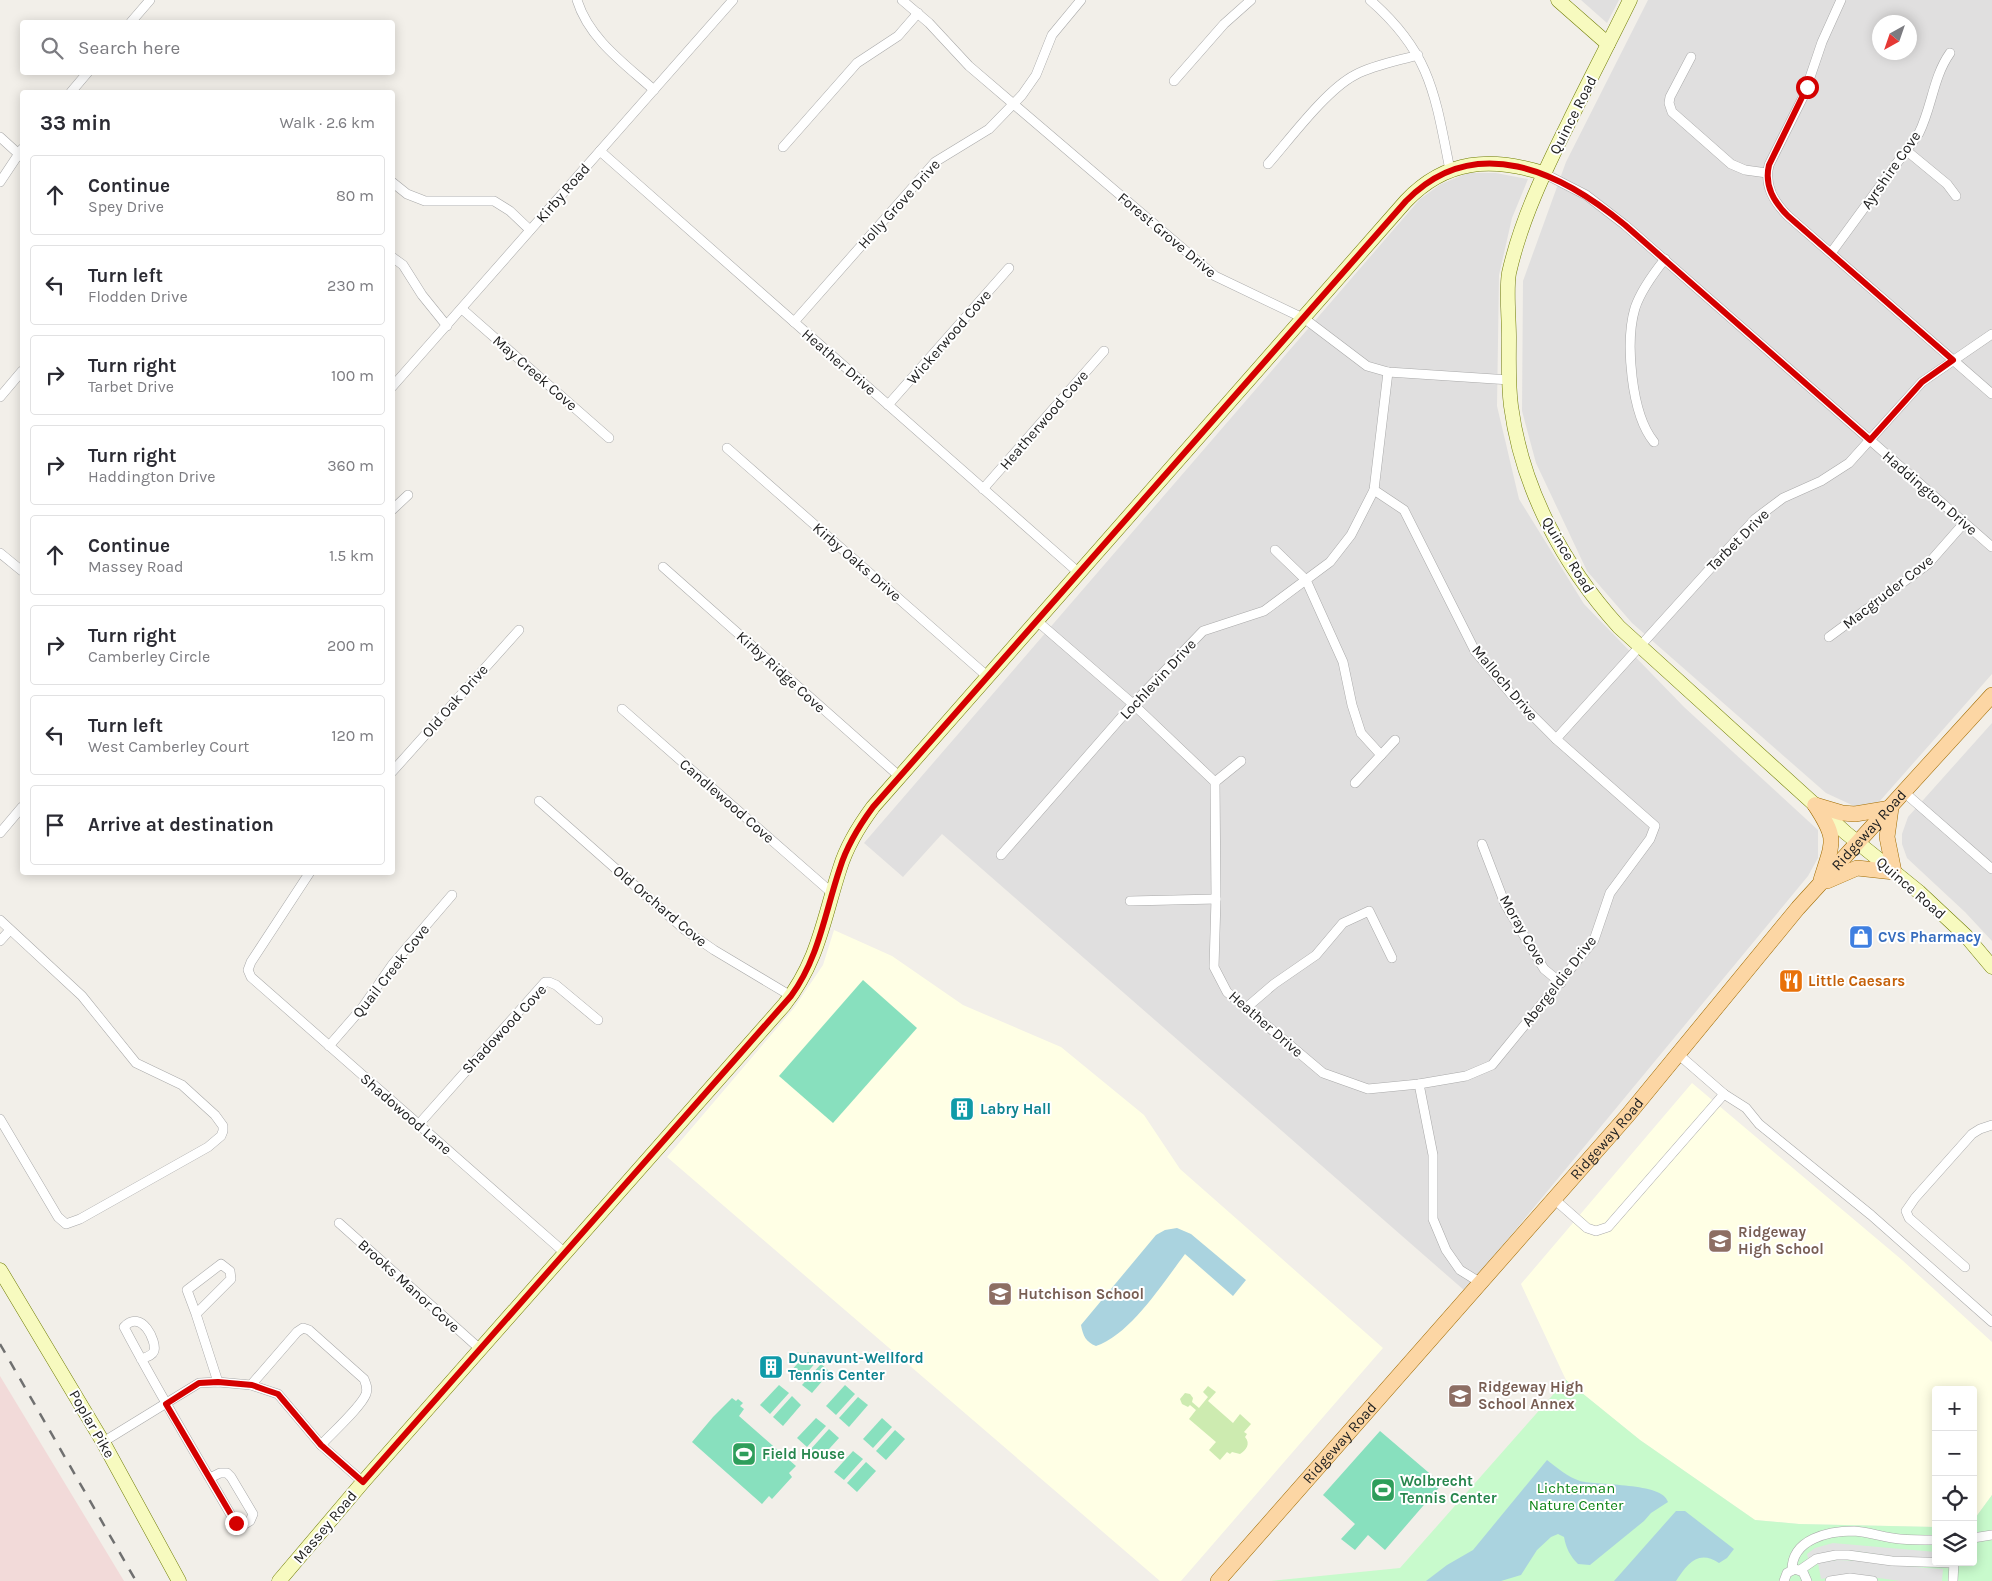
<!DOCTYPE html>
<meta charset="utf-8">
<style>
body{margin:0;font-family:Karla,sans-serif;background:#f2f2f3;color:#2b2b33}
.controls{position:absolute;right:15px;bottom:15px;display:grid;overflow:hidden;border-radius:5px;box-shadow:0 2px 12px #0003}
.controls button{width:45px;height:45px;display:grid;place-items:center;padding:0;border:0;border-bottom:1px solid #e1e1e2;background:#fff;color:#2b2b33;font:25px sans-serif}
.compass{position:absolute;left:1872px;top:15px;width:45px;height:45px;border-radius:50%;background:#fff;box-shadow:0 2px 12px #0003;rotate:220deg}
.stop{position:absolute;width:15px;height:15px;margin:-11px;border:4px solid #d40000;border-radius:50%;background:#fff}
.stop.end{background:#d40000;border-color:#fff;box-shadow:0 1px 5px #0008}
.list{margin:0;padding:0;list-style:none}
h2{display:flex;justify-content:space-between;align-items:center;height:65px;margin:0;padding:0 20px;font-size:21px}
h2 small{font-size:16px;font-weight:400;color:#7c7c81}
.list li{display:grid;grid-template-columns:32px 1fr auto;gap:15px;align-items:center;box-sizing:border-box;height:80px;margin:0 10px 10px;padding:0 10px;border:1px solid #e1e1e2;border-radius:5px}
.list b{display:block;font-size:19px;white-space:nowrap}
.list p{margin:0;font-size:16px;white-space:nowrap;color:#7c7c81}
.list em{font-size:16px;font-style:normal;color:#7c7c81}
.icon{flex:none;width:28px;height:28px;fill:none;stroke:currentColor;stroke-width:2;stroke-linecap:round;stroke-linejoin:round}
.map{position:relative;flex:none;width:1992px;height:1581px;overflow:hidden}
.search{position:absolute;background:#fff;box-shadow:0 2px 12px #0003;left:20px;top:20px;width:375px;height:55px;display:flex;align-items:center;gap:12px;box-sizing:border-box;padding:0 18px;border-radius:5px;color:#7c7c81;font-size:19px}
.panel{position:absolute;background:#fff;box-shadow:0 2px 12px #0003;left:20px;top:90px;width:375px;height:785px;border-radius:5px}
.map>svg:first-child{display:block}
.residential{fill:#e0dfdf;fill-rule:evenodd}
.commercial{fill:#f2dad9}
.education{fill:#ffffe5}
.grass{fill:#cdebb0}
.park{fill:#c8facc}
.pitch{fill:#88e0be}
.parking{fill:#e2e2e2}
.water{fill:#aad3df}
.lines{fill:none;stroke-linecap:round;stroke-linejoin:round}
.street-casing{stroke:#a9a9a9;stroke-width:10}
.secondary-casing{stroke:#707d05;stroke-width:15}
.primary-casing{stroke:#a06b00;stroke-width:16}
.street{stroke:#fff;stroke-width:9}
.secondary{stroke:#f7fabf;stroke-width:14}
.primary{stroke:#fcd6a4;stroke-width:15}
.rail{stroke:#707070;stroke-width:2.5;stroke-dasharray:10 10;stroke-linecap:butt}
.route{stroke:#d40000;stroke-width:6}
.labels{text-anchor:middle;stroke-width:4;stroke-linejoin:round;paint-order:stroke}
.street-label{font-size:15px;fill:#222;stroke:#fff}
.shop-label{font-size:15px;font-weight:bold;fill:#366cbe;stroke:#fff;text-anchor:start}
.food-label{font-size:15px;font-weight:bold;fill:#c56008;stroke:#fff;text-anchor:start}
.culture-label{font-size:15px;font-weight:bold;fill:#0d838f;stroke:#fff;text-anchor:start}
.education-label{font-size:15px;font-weight:bold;fill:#785e54;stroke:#fff;text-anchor:start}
.leisure-label{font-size:15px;font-weight:bold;fill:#27864d;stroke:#fff;text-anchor:start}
.park-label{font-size:15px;fill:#0c8416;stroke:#fff}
</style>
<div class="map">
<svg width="1992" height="1581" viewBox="0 0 1992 1581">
<rect width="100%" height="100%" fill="#f2efe9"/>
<!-- residential -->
<g class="residential">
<path d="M1581,0h38l-12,23z"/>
<path d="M1648,0h344v674l-113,128 -25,4 -28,-13 -194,-170 -45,-52 -51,-108 -14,-52 1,-130 43,-119zM1880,22h30v30h-30z"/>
<path d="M1468,173h28l32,6 -16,39 -13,57 -2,131 22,93 65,105 100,103 134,123v28l-10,18 -343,415 -523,-457 -39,43 -39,-34 556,-644 21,-15z"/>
<path d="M1992,723v218l-27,-29 -58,-54 -5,-14v-10l6,-17z"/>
</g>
<!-- commercial -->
<path class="commercial" d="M0,1376l124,205h-124z"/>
<!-- education -->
<g class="education">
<path d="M834,930l58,26 71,49 98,42 83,68 36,54 203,179 -202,233h-21l-493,-424 127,-149 29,-43z"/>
<path d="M1692,1083l210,177 90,82v153l-19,26v-131h-37v137l-137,-3 -44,-4 -115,-80 -74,-60 -45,-96z"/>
</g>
<!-- grass -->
<path class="grass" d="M1208,1386l8,6 -8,9 25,22 7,-9 11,10 -7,8 3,2 -2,3c6,7 1,13 -5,17l-8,-2 -2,2 -3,-2 -7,8 -11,-10 7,-8 -27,-23 7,-9 -6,-5 -2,2 -6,-3 -2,-5 5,-6 5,1 3,4 -1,4 7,6 9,-11 -5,-5z"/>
<!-- park -->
<path class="park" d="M1566,1380l74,60 115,80 44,4 137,3v35h37v-41l19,-26v86h-723l131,-13z"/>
<!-- pitch -->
<g class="pitch">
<path d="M863,980l54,48 -84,95 -54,-47z"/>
<path d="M808,1352l9,9 -18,21 -10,-9z"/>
<path d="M821,1364l9,8 -18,21 -10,-8z"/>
<path d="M779,1385l10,8 -19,21 -10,-9z"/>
<path d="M845,1385l10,9 -19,21 -10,-9z"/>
<path d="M792,1396l9,9 -18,21 -10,-9z"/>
<path d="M858,1397l10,8 -19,22 -10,-9z"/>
<path d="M732,1398l4,3 2,-2 5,4 -3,3 4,3 -5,7 57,50 -7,7 3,4 -20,22 -3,-3 -7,8 -70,-62 21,-25z"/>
<path d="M816,1418l10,8 -19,21 -10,-9z"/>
<path d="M882,1418l10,9 -19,21 -10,-9z"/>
<path d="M829,1429l10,9 -19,21 -10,-9z"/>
<path d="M895,1430l10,9 -19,21 -10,-9z"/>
<path d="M1380,1431l62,53 -57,66 -17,-15 -13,15 -14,-11 14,-15 -32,-29z"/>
<path d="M853,1451l10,8 -19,21 -10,-8z"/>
<path d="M866,1462l10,9 -19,21 -10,-9z"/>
</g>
<!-- parking -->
<g class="parking">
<path d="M1833,1543l103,9v8l-33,-2 -48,-7 -16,1 -31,6 -1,-4 8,-6z"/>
<path d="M1837,1560l26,1 62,7 18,1 -1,12h-42l-36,-5h-25l-18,3 -3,-16z"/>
</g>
<!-- water -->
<g class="water">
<path d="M1177,1228l14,6 55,46 -13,16 -48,-42c-22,29 -55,81 -89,92 -10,-4 -13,-10 -15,-21l75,-90 9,-5z"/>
<path d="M1547,1460c10,8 21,17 33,21 18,5 83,1 88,21l-17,11 -7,8 -54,44 -12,-1c-8,-8 -12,-16 -14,-27l-6,-3 -7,3 -14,13 -16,25 -20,6h-75l21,-16 26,-15z"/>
<path d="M1676,1511h9l49,38 -7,9 -8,5c-21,-14 -32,1 -43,18h-62z"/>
</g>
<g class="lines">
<defs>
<g id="street">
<path d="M577,0c12,39 48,64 77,90"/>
<path d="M902,0l27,23 40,43 246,210 90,43 62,47 21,6 122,8"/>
<path d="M1370,0c61,53 65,95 80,170"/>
<path d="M1841,0l-19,42 -18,53 -35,70c-5,21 5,37 19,51l204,178"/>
<path d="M131,22l19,-22"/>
<path d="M1691,57l-21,40 -1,6 3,9 59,52 14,6 22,3"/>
<path d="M1174,81l50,-57 27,-24"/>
<path d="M71,92l17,-20"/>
<path d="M0,137l22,20"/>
<path d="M783,147l74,-84 41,-27 20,-23"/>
<path d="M600,151l479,422"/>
<path d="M1907,151l40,33 9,12"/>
<path d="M1268,164c22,-25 58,-74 87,-89 19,-10 42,-14 63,-20"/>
<path d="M1543,173l43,22 39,30 367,322"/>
<path d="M0,182l22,-33"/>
<path d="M392,182l15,12 18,7h69l16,10 20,19"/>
<path d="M1831,253l88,-120c13,-26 14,-56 31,-80"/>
<path d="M392,257l11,8 19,30 25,31"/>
<path d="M462,309l147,129"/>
<path d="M794,322l141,-160 54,-33 33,-34 14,-20 16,-40 29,-35"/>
<path d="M392,387l341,-387"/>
<path d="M0,397l22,-26"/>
<path d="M888,405l121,-137"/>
<path d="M1654,442c-23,-28 -29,-100 -19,-134 6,-18 18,-34 30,-49"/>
<path d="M727,448l260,228"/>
<path d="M983,489l121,-138"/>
<path d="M392,510l16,-15"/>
<path d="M1275,550l31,30 37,82 9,43 9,28 20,22"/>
<path d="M0,553l22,18"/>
<path d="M663,567l236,209"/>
<path d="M1037,621l96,83 82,78 1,117 -2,68 13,25 96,81 45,16 51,-5 47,-8 26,-11 102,-125 16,-47 40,-54 5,-13 -99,-87 -44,-44 -37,-44 -71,-141 -30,-20"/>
<path d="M1829,637l99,-73 36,-41"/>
<path d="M622,709l210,184"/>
<path d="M1556,739l199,-220 28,-21 38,-17 28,-18 73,-81 70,-48"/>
<path d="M392,772l127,-142"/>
<path d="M1215,782l26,-21"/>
<path d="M1355,783l40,-43"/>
<path d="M1905,793l87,76"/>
<path d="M539,801l146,129 29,20 77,46"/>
<path d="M0,833l22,-26"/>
<path d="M1482,844l23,60 39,65 17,14"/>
<path d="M1001,855l132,-151 70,-73 61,-20 66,-49 21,-27 23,-45 14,-118"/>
<path d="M310,872l-59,90 -3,8 3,7 314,276"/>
<path d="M1130,901l86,-2"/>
<path d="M0,920l82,76 54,67 46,22 33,30 8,11v5l-2,5 -13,11 -128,72 -14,5 -8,-7 -58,-98"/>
<path d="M0,941l10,-11"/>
<path d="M1246,1008l28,-24 42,-29 27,-32 26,-12 23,47"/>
<path d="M329,1046l33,-38 30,-43 60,-70"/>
<path d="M1678,1054l46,40 22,14 13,16 112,91 121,107"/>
<path d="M1419,1084l14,71v64l13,31 14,20 21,13"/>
<path d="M419,1124l126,-142h4l7,3 42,35"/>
<path d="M1554,1199l33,29 9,3 12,-4 116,-133"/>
<path d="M339,1223l141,126"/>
<path d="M1965,1267l-56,-49 -3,-7 9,-13 57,-64 8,-5 12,-4"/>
<path d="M196,1314l-9,-24 34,-26 9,7 1,8 -35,35 22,68"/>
<path d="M141,1359c5,-2 11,-3 13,-8 3,-9 -12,-43 -30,-24 34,65 72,127 108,190l4,6 9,1 5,-3 3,-7 -22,-37 -4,-4h-7l-10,5"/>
<path d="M251,1385l46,-53 6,-4 6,2 55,49c2,5 4,9 2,15 -5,13 -34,39 -45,51"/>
<path d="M103,1442l96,-59 19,-1 33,3 27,9 43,51 42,37"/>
<path d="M1973,1538l19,-3"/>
<path d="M1792,1570c0,-31 36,-39 62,-39 16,1 31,7 46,8 12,1 24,1 36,1"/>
<path d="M1800,1570l16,-11 20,-4h12l44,6 62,2"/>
<path d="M1784,1581l3,-8 8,-4 8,3 4,9"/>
<path d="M1830,1581l20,-3 23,3"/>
<path d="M1953,1581l1,-19"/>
</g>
<g id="secondary">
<path d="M1558,0l50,44"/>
<path d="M1630,0c-20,41 -41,81 -61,122 -24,48 -48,98 -60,151 -3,17 0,46 0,64 0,23 -1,46 2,69 11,83 52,159 108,221l227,206 73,59 47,44 26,31"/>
<path d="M0,1270l103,172 76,139"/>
<path d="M279,1581l84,-99 421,-477c35,-45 39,-85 56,-137 7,-23 19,-42 33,-61l533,-606c40,-42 85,-44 137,-28"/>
</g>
<g id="primary">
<path d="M1815,805l27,8 13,1 36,-6 -4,29 7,35 -37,-4 -30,13"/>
<path d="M1815,805c23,35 18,36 6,75"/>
<path id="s1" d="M1218,1581l410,-466 170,-207 194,-213"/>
</g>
</defs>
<!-- street casing -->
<use href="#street" class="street-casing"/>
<!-- secondary casing -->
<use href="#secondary" class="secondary-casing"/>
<!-- primary casing -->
<use href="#primary" class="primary-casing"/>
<!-- street -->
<use href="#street" class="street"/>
<!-- secondary -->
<use href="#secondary" class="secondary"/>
<!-- primary -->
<use href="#primary" class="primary"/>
<!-- rail -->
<path class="rail" d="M0,1344l136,237"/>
</g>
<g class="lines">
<!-- route -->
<path class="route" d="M236,1523l-70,-119 33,-21 19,-1 34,3 14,5 12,4 43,51 42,37 428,-486c28,-38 34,-84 49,-128 7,-23 19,-42 33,-61l533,-606c69,-71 155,-29 219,24l245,215 52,-58 31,-22 -165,-144c-14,-14 -24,-30 -19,-51l38,-78"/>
</g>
<!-- icons -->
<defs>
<symbol id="shop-square" viewBox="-11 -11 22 22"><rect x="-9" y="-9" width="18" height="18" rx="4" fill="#3f7fe0" stroke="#fff"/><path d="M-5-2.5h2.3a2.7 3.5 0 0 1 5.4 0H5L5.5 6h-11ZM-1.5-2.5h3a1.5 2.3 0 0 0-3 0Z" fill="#fff"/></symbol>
<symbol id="restaurant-square" viewBox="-11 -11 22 22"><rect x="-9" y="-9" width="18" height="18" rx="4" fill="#e8710a" stroke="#fff"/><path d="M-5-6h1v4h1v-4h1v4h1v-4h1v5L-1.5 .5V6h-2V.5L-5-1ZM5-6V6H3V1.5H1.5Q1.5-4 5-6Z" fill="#fff"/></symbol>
<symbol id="building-square" viewBox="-11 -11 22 22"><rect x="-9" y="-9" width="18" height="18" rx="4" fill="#0f9aa8" stroke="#fff"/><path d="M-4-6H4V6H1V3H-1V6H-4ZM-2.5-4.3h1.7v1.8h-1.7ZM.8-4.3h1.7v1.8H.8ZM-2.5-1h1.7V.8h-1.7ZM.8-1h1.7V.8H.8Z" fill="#fff"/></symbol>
<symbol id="school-square" viewBox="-11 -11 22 22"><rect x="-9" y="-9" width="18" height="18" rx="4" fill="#8d6e63" stroke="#fff"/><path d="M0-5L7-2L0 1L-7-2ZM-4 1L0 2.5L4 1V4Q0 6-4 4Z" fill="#fff"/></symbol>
<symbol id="stadium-square" viewBox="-11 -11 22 22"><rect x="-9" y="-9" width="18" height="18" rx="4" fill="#2e9e5b" stroke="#fff"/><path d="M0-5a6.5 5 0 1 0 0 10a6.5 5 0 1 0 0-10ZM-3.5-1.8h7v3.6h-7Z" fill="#fff"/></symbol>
</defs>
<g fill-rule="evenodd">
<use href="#shop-square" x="1847" y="923" width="28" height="28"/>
<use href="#restaurant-square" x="1777" y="967" width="28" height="28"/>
<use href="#building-square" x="948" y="1095" width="28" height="28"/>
<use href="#school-square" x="1706" y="1227" width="28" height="28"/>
<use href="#school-square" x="986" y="1280" width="28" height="28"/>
<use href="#building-square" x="757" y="1353" width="28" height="28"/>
<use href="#school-square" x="1446" y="1382" width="28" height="28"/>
<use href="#stadium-square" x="730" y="1440" width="28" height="28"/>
<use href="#stadium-square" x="1369" y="1476" width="28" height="28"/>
</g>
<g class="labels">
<!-- street labels -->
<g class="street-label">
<text transform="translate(1573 115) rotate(-63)" y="5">Quince Road</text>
<text transform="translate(1891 170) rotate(-55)" y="5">Ayrshire Cove</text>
<text transform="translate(563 193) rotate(-49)" y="5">Kirby Road</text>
<text transform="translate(899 204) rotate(-48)" y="5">Holly Grove Drive</text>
<text transform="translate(1167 235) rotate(40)" y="5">Forest Grove Drive</text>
<text transform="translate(949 337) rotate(-49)" y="5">Wickerwood Cove</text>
<text transform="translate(839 362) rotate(41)" y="5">Heather Drive</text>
<text transform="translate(535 373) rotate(41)" y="5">May Creek Cove</text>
<text transform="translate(1044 420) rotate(-49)" y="5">Heatherwood Cove</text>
<text transform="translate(1930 493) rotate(41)" y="5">Haddington Drive</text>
<text transform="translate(1738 540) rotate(-45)" y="5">Tarbet Drive</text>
<text transform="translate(1568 555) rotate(59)" y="5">Quince Road</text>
<text transform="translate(857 562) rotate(41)" y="5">Kirby Oaks Drive</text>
<text transform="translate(1888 592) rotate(-38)" y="5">Macgruder Cove</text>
<text transform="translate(781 672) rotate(42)" y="5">Kirby Ridge Cove</text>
<text transform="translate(1158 679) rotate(-47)" y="5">Lochlevin Drive</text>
<text transform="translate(1505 683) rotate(50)" y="5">Malloch Drive</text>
<text transform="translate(455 701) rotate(-49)" y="5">Old Oak Drive</text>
<text transform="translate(727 801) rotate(41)" y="5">Candlewood Cove</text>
<text dy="5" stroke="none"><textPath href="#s1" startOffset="994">Ridgeway Road</textPath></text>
<text transform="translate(1911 888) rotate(41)" y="5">Quince Road</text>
<text transform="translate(660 906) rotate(40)" y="5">Old Orchard Cove</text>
<text transform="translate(1523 930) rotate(60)" y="5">Moray Cove</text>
<text transform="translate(391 971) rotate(-52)" y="5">Quail Creek Cove</text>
<text transform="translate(1559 981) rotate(-52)" y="5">Abergeldie Drive</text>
<text transform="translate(1266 1024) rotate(41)" y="5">Heather Drive</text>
<text transform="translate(504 1029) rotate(-47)" y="5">Shadowood Cove</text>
<text transform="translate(406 1114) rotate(41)" y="5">Shadowood Lane</text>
<text dy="5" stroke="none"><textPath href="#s1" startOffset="589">Ridgeway Road</textPath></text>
<text transform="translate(409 1286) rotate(42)" y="5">Brooks Manor Cove</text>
<text transform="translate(92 1424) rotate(60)" y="5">Poplar Pike</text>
<text dy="5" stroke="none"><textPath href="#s1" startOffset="184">Ridgeway Road</textPath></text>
<text transform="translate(325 1527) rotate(-50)" y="5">Massey Road</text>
</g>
<!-- shop labels -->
<g class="shop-label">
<text x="1878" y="942">CVS Pharmacy</text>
</g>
<!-- food labels -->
<g class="food-label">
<text x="1808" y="986">Little Caesars</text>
</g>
<!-- culture labels -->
<g class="culture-label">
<text x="980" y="1114">Labry Hall</text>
<text x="788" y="1363">Dunavunt-Wellford<tspan x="788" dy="17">Tennis Center</tspan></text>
</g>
<!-- education labels -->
<g class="education-label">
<text x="1738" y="1237">Ridgeway<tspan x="1738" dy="17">High School</tspan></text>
<text x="1018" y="1299">Hutchison School</text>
<text x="1478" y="1392">Ridgeway High<tspan x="1478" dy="17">School Annex</tspan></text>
</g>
<!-- leisure labels -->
<g class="leisure-label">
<text x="762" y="1459">Field House</text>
<text x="1400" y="1486">Wolbrecht<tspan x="1400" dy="17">Tennis Center</tspan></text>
</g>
<!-- park labels -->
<g class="park-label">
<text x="1576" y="1493">Lichterman<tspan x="1576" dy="17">Nature Center</tspan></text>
</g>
</g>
</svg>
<div class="controls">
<button>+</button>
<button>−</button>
<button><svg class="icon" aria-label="locate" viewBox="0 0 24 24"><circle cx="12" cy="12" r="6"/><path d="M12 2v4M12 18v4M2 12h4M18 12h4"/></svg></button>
<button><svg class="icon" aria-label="layers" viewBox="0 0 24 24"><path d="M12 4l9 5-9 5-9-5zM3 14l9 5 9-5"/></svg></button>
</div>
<svg class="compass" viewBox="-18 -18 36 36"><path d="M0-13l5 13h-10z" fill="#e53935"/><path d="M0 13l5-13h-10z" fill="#7c7c81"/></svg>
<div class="stop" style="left:1807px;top:87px"></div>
<div class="stop end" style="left:236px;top:1523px"></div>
<div class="search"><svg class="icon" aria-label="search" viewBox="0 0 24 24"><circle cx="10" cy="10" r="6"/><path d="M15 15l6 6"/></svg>Search here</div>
<section class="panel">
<h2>33 min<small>Walk · 2.6 km</small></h2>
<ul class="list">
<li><svg class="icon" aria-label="ahead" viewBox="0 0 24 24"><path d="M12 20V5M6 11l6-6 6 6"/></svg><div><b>Continue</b><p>Spey Drive</p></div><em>80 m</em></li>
<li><svg class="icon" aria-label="left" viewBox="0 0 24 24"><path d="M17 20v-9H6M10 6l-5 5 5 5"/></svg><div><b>Turn left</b><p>Flodden Drive</p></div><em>230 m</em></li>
<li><svg class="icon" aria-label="right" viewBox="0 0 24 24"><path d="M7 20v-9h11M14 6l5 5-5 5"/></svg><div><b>Turn right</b><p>Tarbet Drive</p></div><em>100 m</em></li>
<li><svg class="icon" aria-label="right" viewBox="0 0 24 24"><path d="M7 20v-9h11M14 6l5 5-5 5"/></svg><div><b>Turn right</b><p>Haddington Drive</p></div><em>360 m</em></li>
<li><svg class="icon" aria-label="ahead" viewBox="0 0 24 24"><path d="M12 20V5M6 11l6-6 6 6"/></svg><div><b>Continue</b><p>Massey Road</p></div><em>1.5 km</em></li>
<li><svg class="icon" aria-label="right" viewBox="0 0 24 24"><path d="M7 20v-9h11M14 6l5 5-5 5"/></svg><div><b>Turn right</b><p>Camberley Circle</p></div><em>200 m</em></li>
<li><svg class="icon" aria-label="left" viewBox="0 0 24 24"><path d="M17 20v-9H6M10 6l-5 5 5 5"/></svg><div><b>Turn left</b><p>West Camberley Court</p></div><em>120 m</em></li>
<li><svg class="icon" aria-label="arrive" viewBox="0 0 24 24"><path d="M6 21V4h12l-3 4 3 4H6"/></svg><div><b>Arrive at destination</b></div></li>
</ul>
</section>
</div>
